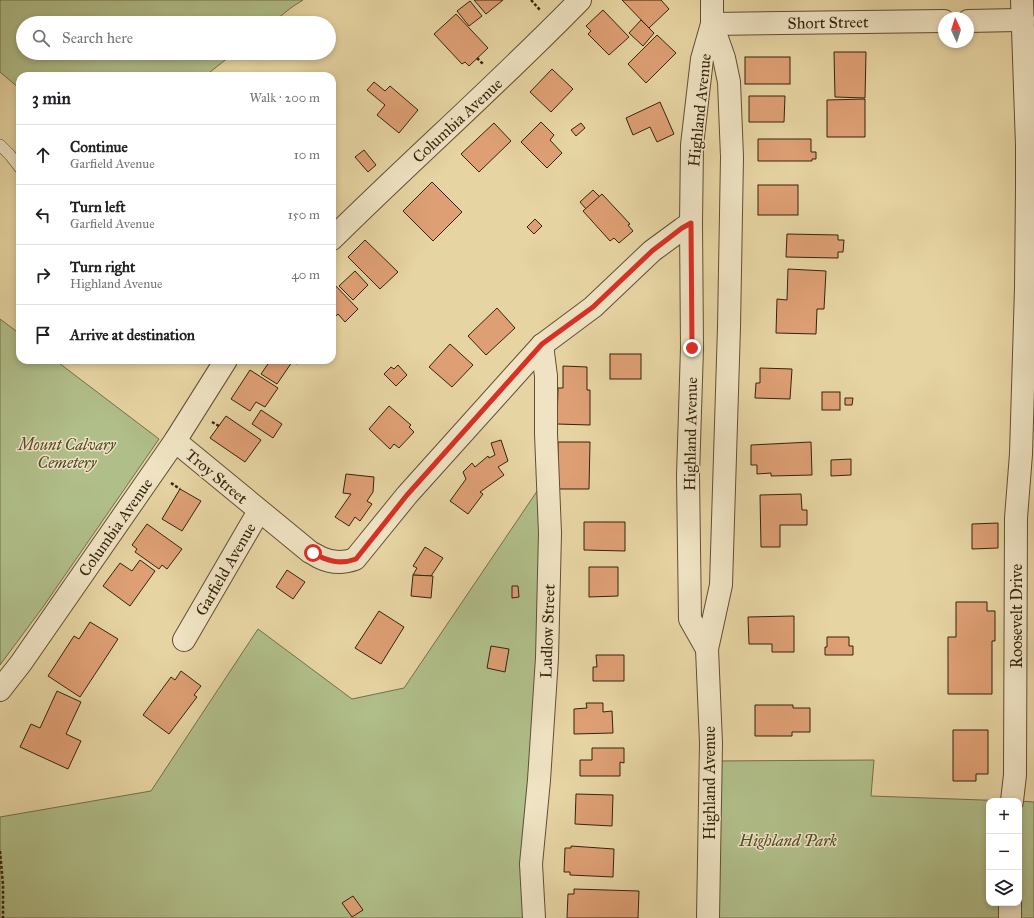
<!DOCTYPE html>
<meta charset="utf-8">
<style>
body{margin:0;font-family:"IM FELL Great Primer",serif;background:#f6f6f6;color:#202124}
.controls{position:absolute;right:12px;bottom:12px;display:grid;overflow:hidden;border-radius:8px;box-shadow:0 2px 6px #0003}
.controls button{width:36px;height:36px;display:grid;place-items:center;padding:0;border:0;border-bottom:1px solid #e0e0e0;background:#fff;color:#202124;font:20px sans-serif}
.compass{position:absolute;left:938px;top:12px;width:36px;height:36px;border-radius:50%;background:#fff;box-shadow:0 2px 6px #0003;rotate:356deg}
.stop{position:absolute;width:12px;height:12px;margin:-9px;border:3px solid #d93025;border-radius:50%;background:#fff}
.stop.end{background:#d93025;border-color:#fff;box-shadow:0 1px 4px #0008}
.list{margin:0;padding:0;list-style:none}
h2{display:flex;justify-content:space-between;align-items:center;height:52px;margin:0;padding:0 16px;font-size:17px}
h2 small{font-size:13px;font-weight:400;color:#757577}
.list li{display:grid;grid-template-columns:26px 1fr auto;gap:12px;align-items:center;box-sizing:border-box;height:60px;padding:0 16px;border-top:1px solid #e0e0e0}
.list b{display:block;font-size:15px;white-space:nowrap}
.list p{margin:0;font-size:13px;white-space:nowrap;color:#757577}
.list em{font-size:13px;font-style:normal;color:#757577}
.icon{flex:none;width:22px;height:22px;fill:none;stroke:currentColor;stroke-width:2;stroke-linecap:round;stroke-linejoin:round}
.map{position:relative;flex:none;width:1034px;height:918px;overflow:hidden}
.search{position:absolute;background:#fff;box-shadow:0 2px 6px #0003;left:16px;top:16px;width:320px;height:44px;display:flex;align-items:center;gap:10px;box-sizing:border-box;padding:0 14px;border-radius:22px;color:#757577;font-size:15px}
.panel{position:absolute;background:#fff;box-shadow:0 2px 6px #0003;left:16px;top:72px;width:320px;height:292px;border-radius:12px}
.map>svg:first-child{display:block}
.green{fill:#b0be89;stroke:#73704a}
.building{fill:#de9f74;stroke:#36230b}
.lines{fill:none;stroke-linecap:round;stroke-linejoin:round}
.service-casing{stroke:#624f31;stroke-width:12}
.minor-casing{stroke:#624f31;stroke-width:24}
.tertiary-casing{stroke:#624f31;stroke-width:24}
.path{stroke:#36230b;stroke-width:2.5;stroke-dasharray:3 2;stroke-linecap:butt}
.service{stroke:#efe3c3;stroke-width:11}
.minor{stroke:#efe3c3;stroke-width:22}
.tertiary{stroke:#efe3c3;stroke-width:22}
.route{stroke:#d93025;stroke-width:5}
.labels{text-anchor:middle;stroke-width:3;stroke-linejoin:round;paint-order:stroke}
.street-label{font-size:16px;fill:#36230b;stroke:#efe3c3}
.park-label{font-size:16px;font-style:italic;fill:#544a2a;stroke:#efe3c3}
</style>
<div class="map">
<svg width="1034" height="918" viewBox="0 0 1034 918">
<rect width="100%" height="100%" fill="#e6d4a2"/>
<filter id="stains"><feTurbulence type="fractalNoise" baseFrequency=".005" numOctaves="4"/><feColorMatrix values="0 0 0 0 .2 0 0 0 0 .09 0 0 0 0 .02 0 0 0 .5 -.17"/></filter>
<radialGradient id="worn" r=".72"><stop offset=".6" stop-color="#630" stop-opacity="0"/><stop offset="1" stop-color="#630" stop-opacity=".3"/></radialGradient>
<!-- green -->
<g class="green">
<path d="M0,0h303l-11,7 -20,16h-249v30h211l-29,23h-185v13l-20,-17z"/>
<path d="M0,319l20,15v26h35l104,79 -116,168 -43,58z"/>
<path d="M548,475l-14,443h-534v-101l151,-26 107,-162 94,70 52,-11z"/>
<path d="M874,760l-3,36 139,5h-21v102h30v-102l15,1v116h-326l2,-157z"/>
</g>
<!-- building -->
<g class="building">
<path d="M474,0h29l-17,14z"/>
<path d="M622,0h39l8,9 -20,19z"/>
<path d="M470,1l12,15 -13,10 -12,-15z"/>
<path d="M603,10l26,27 -20,18 -21,-21 3,-3 -5,-5z"/>
<path d="M456,14l32,34 -19,18 -4,-4 -3,2 -28,-30z"/>
<path d="M641,20l13,13 -11,13 -14,-13z"/>
<path d="M657,35l19,18 -30,30 -18,-19z"/>
<path d="M834,52h32l-1,46 -30,-1z"/>
<rect x="745" y="57" width="45" height="27"/>
<path d="M552,69l21,20 -22,23 -21,-20z"/>
<path d="M374,82l11,9 5,-5 28,24 -19,23 -22,-18 8,-10 -18,-15z"/>
<path d="M749,96h36l-1,26h-35z"/>
<path d="M865,99v38h-38v-37z"/>
<path d="M660,102l14,32 -17,8 -7,-15 -17,8 -7,-17z"/>
<path d="M541,122l13,13 -4,5 12,13 -15,15 -26,-26z"/>
<path d="M494,123l17,18 -32,31 -18,-18z"/>
<path d="M581,123l4,5 -9,8 -5,-6z"/>
<path d="M758,139h53v13h5v7h-4v2h-54z"/>
<path d="M364,150l12,15 -8,7 -13,-15z"/>
<path d="M432,182l30,30 -29,29 -30,-30z"/>
<rect x="758" y="185" width="40" height="30"/>
<path d="M593,190l7,7 -14,12 -6,-7z"/>
<path d="M602,194l28,30 -2,1 5,6 -14,12 -5,-5 -4,3 -27,-30z"/>
<path d="M535,219l7,7 -8,8 -7,-7z"/>
<path d="M787,234l51,1v5h6l-1,12h-5v6l-52,-1z"/>
<path d="M365,240l33,32 -18,17 -32,-32z"/>
<path d="M788,269l38,2 -2,38h-7l-1,25 -40,-1 1,-34 10,1z"/>
<path d="M355,271l13,14 -15,15 -14,-14z"/>
<path d="M332,282l26,27 -13,13 -7,-8 -6,6z"/>
<path d="M497,308l18,20 -29,27 -18,-19z"/>
<path d="M450,344l23,21 -21,22 -23,-20z"/>
<rect x="610" y="354" width="31" height="25"/>
<path d="M268,360h32l-3,4 -5,-2 -15,22 -16,-10 9,-13z"/>
<path d="M398,365l9,10 -11,11 -12,-12 7,-7 3,2z"/>
<path d="M563,366l24,1v23h3v35l-33,-1 1,-36h5z"/>
<path d="M760,368l32,1 -2,30 -35,-1 1,-15h4z"/>
<path d="M250,370l28,18 -13,19 -9,-5 -6,9 -19,-12z"/>
<rect x="822" y="392" width="18" height="18"/>
<path d="M845,398h8l-1,7h-7z"/>
<path d="M389,406l22,19 -2,2 5,5 -15,16 -5,-4 -4,5 -21,-20z"/>
<path d="M261,410l21,14 -9,14 -21,-14z"/>
<path d="M226,416l35,24 -16,22 -35,-24z"/>
<path d="M501,440l7,21 -10,6 6,8 -24,17 3,2 -15,20 -18,-13 16,-22 -3,-7 9,-9 3,4 13,-11 1,2 6,-3 -4,-12z"/>
<path d="M558,442h32l-1,47h-31z"/>
<path d="M811,442l1,33 -41,1v-3l-14,1v-9h-6v-20z"/>
<path d="M851,459v16l-20,1v-16z"/>
<path d="M346,474l28,3 -1,15 -6,9 5,3 -12,17 -5,-4 -6,9 -14,-9 16,-23 -8,-1z"/>
<path d="M180,489l21,12 -19,30 -20,-12z"/>
<path d="M801,494l1,16h5v15h-27v22h-19l-1,-52z"/>
<path d="M584,522h41v29l-41,-1z"/>
<path d="M998,523v25l-26,1v-25z"/>
<path d="M147,524l35,25 -15,20 -5,-4 -3,4 -24,-17 2,-3 -5,-4z"/>
<path d="M425,547l18,11 -12,18 -18,-1 4,-7 -4,-2z"/>
<path d="M140,560l15,11 -25,35 -27,-20 17,-23 12,8z"/>
<path d="M589,567h29v29l-29,1z"/>
<path d="M287,570l18,12 -12,17 -17,-12z"/>
<path d="M413,575l20,1 -2,22 -20,-2z"/>
<path d="M512,586h6l1,11 -7,1z"/>
<path d="M956,602h31v9h8v30h-3v53h-44v-57h8z"/>
<path d="M379,611l25,16 -23,37 -26,-16z"/>
<path d="M794,616v36h-22v-8h-23l-1,-27z"/>
<path d="M90,622l28,17 -38,58 -32,-21 26,-40 5,3z"/>
<path d="M827,637h22v9h4v9h-28v-8h2z"/>
<path d="M491,646l18,3 -4,23 -18,-4z"/>
<path d="M596,655h28v26h-31v-14h4z"/>
<path d="M181,671l20,15 -7,9 3,2 -28,37 -26,-19 28,-38 4,3z"/>
<path d="M57,691l24,11 -15,32 15,7 -13,28 -48,-22 11,-23 9,4z"/>
<path d="M586,703h17v9l9,-1 1,22 -39,1v-25l13,-1z"/>
<path d="M755,705h38v3h17v24h-18v4h-37z"/>
<path d="M953,730h35v44h-12v7h-23z"/>
<path d="M592,748h32v15l-4,-1v14h-40v-16h12z"/>
<path d="M576,794l37,1 -1,31 -37,-2z"/>
<path d="M571,846l43,3 -1,28 -43,-2v-3h-6l1,-24h6z"/>
<path d="M574,889l65,2 -1,27h-71l1,-24h6z"/>
<path d="M353,896l10,14 -11,7 -10,-14z"/>
</g>
<g class="lines">
<defs>
<path id="service" d="M0,145l10,10 10,13"/>
<g id="minor">
<path d="M968,21l55,-1"/>
<path d="M712,24l232,-3"/>
<path d="M175,441l135,111c4,2 7,4 11,6 11,5 23,5 34,1l52,-64 135,-150 51,-38 59,-56 30,-22 9,-6"/>
<path d="M184,640l75,-129"/>
<path d="M707,649l-17,-30 -2,-144 4,-127 -1,-125 1,-78 10,-86 10,-35v-24"/>
<path d="M1012,801l3,-26 1,-257 5,-64 5,-166 1,-100v-42l-5,-146"/>
<path d="M534,918l-3,-54 8,-84 8,-122 3,-125 -4,-99v-58l-4,-31"/>
<path d="M708,918l3,-175 -4,-94 14,-64 8,-258 3,-170 -3,-75 -5,-24 -12,-34"/>
<path d="M1010,918v-15"/>
</g>
<g id="tertiary">
<path d="M332,239c82,-81 168,-157 248,-239"/>
<path d="M0,690l21,-27 154,-222 51,-81"/>
</g>
</defs>
<!-- service casing -->
<use href="#service" class="service-casing"/>
<!-- minor casing -->
<use href="#minor" class="minor-casing"/>
<!-- tertiary casing -->
<use href="#tertiary" class="tertiary-casing"/>
<!-- path -->
<g class="path">
<path d="M531,0l9,10"/>
<path d="M477,58l7,7"/>
<path d="M212,422l7,4"/>
<path d="M171,483l9,6"/>
<path d="M0,851l3,34v33"/>
</g>
<!-- service -->
<use href="#service" class="service"/>
<!-- minor -->
<use href="#minor" class="minor"/>
<!-- tertiary -->
<use href="#tertiary" class="tertiary"/>
</g>
<g class="lines">
<!-- route -->
<path class="route" d="M313,553c14,8 27,12 43,6l51,-64 135,-151 51,-37 59,-56 30,-23 9,-5 1,125"/>
</g>
<g class="labels">
<!-- street labels -->
<g class="street-label">
<text transform="translate(828 22) rotate(-1)" y="6">Short Street</text>
<text transform="translate(699 110) rotate(-84)" y="6">Highland Avenue</text>
<text transform="translate(457 120) rotate(-43)" y="6">Columbia Avenue</text>
<text transform="translate(690 434) rotate(-89)" y="6">Highland Avenue</text>
<text transform="translate(217 476) rotate(40)" y="6">Troy Street</text>
<text transform="translate(115 527) rotate(-55)" y="6">Columbia Avenue</text>
<text transform="translate(225 569) rotate(-60)" y="6">Garfield Avenue</text>
<text transform="translate(1016 616) rotate(-90)" y="6">Roosevelt Drive</text>
<text transform="translate(547 631) rotate(-88)" y="6">Ludlow Street</text>
<text transform="translate(709 783) rotate(-90)" y="6">Highland Avenue</text>
</g>
<!-- park labels -->
<g class="park-label">
<text x="67" y="450">Mount Calvary<tspan x="67" dy="18">Cemetery</tspan></text>
<text x="788" y="846">Highland Park</text>
</g>
</g>
<rect width="100%" height="100%" filter="url(#stains)"/>
<rect width="100%" height="100%" fill="url(#worn)"/>
</svg>
<div class="controls">
<button>+</button>
<button>−</button>
<button><svg class="icon" aria-label="layers" viewBox="0 0 24 24"><path d="M12 4l9 5-9 5-9-5zM3 14l9 5 9-5"/></svg></button>
</div>
<svg class="compass" viewBox="-18 -18 36 36"><path d="M0-13l5 13h-10z" fill="#e53935"/><path d="M0 13l5-13h-10z" fill="#757577"/></svg>
<div class="stop" style="left:313px;top:553px"></div>
<div class="stop end" style="left:692px;top:348px"></div>
<div class="search"><svg class="icon" aria-label="search" viewBox="0 0 24 24"><circle cx="10" cy="10" r="6"/><path d="M15 15l6 6"/></svg>Search here</div>
<section class="panel">
<h2>3 min<small>Walk · 200 m</small></h2>
<ul class="list">
<li><svg class="icon" aria-label="ahead" viewBox="0 0 24 24"><path d="M12 20V5M6 11l6-6 6 6"/></svg><div><b>Continue</b><p>Garfield Avenue</p></div><em>10 m</em></li>
<li><svg class="icon" aria-label="left" viewBox="0 0 24 24"><path d="M17 20v-9H6M10 6l-5 5 5 5"/></svg><div><b>Turn left</b><p>Garfield Avenue</p></div><em>150 m</em></li>
<li><svg class="icon" aria-label="right" viewBox="0 0 24 24"><path d="M7 20v-9h11M14 6l5 5-5 5"/></svg><div><b>Turn right</b><p>Highland Avenue</p></div><em>40 m</em></li>
<li><svg class="icon" aria-label="arrive" viewBox="0 0 24 24"><path d="M6 21V4h12l-3 4 3 4H6"/></svg><div><b>Arrive at destination</b></div></li>
</ul>
</section>
</div>
